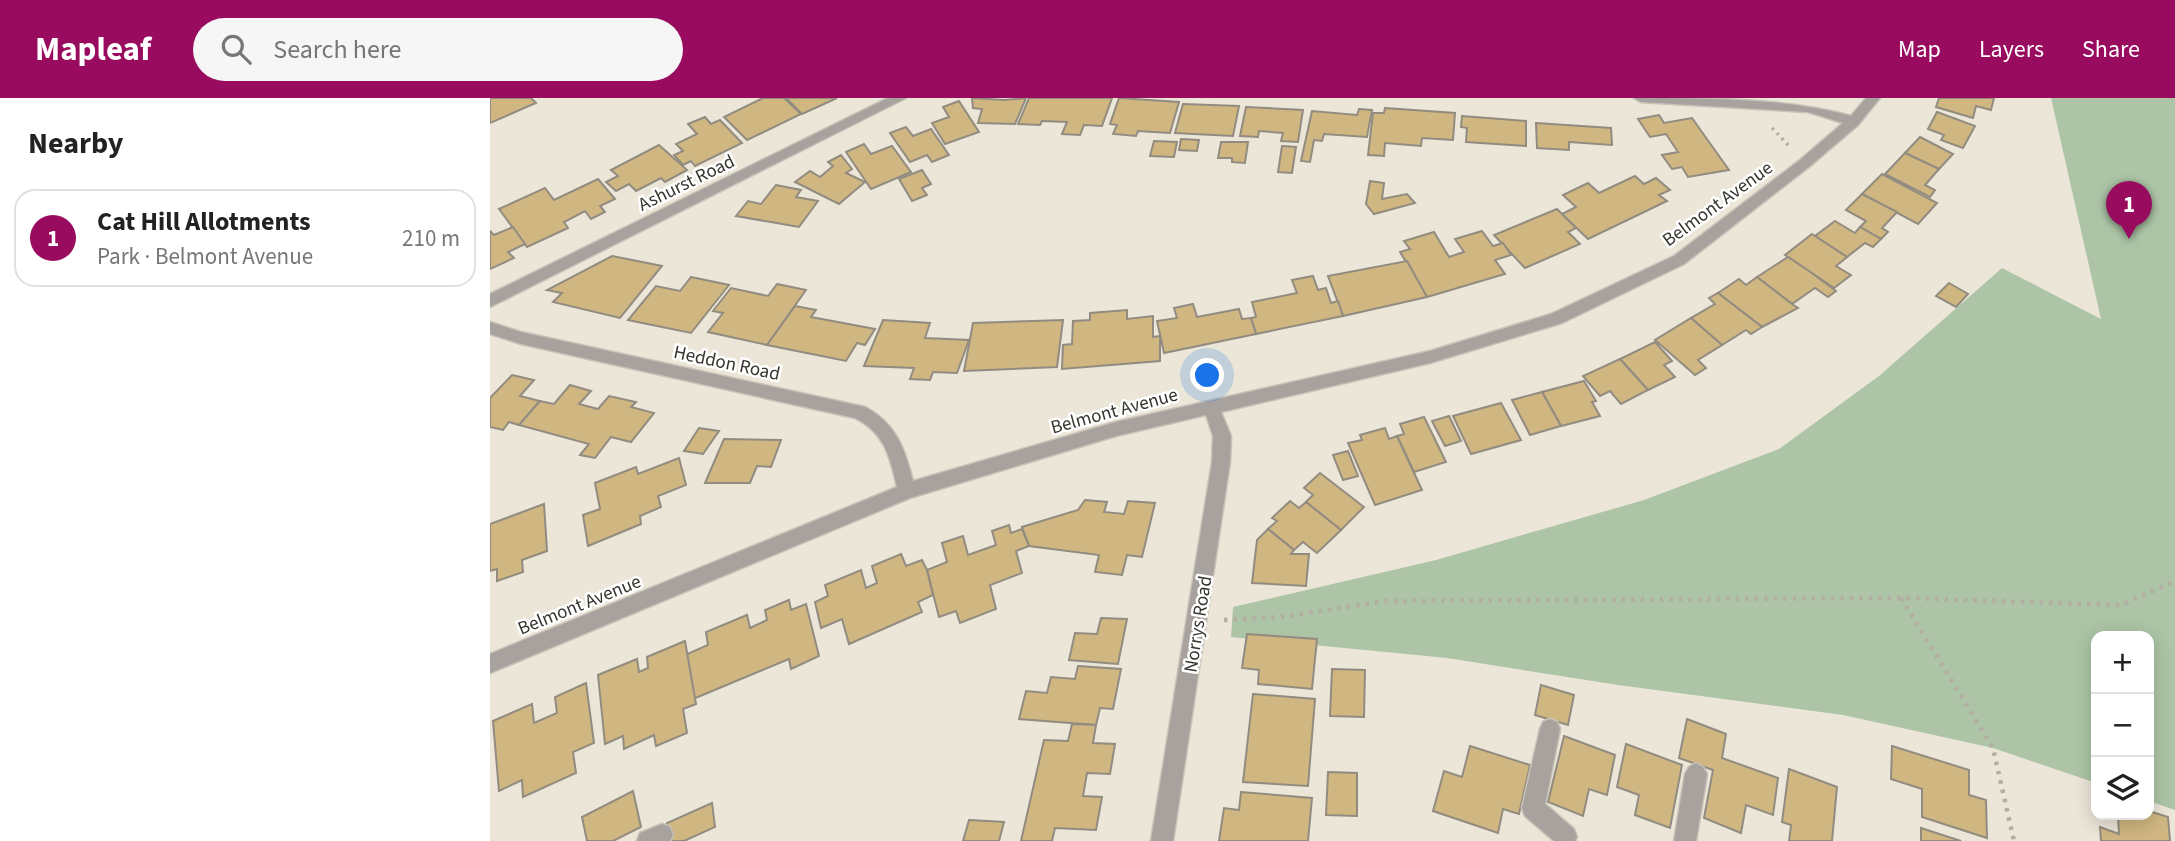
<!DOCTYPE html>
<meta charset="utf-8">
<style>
body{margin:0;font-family:"Source Sans 3",sans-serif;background:#f6f6f6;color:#222}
.controls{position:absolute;right:21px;bottom:21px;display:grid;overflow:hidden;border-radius:14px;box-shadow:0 4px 18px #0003}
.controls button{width:63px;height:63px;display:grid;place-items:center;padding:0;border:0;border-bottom:2px solid #e0e0e0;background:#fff;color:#222;font:35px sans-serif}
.you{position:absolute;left:718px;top:278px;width:24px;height:24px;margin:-18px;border:5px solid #fff;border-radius:50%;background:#1a73e8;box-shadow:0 0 0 10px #1a73e833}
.badge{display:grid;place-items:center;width:46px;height:46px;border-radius:50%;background:#980b5f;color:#fff;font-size:23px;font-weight:700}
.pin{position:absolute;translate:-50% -58px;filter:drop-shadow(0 2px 4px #0008)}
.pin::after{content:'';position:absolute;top:37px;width:24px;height:21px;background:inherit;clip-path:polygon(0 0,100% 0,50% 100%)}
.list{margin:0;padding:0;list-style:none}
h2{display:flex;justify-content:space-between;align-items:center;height:91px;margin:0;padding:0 28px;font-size:30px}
h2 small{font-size:23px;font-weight:400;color:#767676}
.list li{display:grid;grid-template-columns:46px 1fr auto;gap:21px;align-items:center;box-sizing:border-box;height:98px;margin:0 14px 14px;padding:0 14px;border:2px solid #e0e0e0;border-radius:21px}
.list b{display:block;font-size:26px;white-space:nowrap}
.list p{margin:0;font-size:23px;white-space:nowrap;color:#767676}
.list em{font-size:23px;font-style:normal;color:#767676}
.icon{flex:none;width:38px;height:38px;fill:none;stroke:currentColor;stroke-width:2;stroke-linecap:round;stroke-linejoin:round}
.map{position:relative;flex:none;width:1685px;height:743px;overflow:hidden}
header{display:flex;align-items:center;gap:42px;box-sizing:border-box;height:98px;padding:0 35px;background:#980b5f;color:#fff}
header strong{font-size:33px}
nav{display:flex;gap:38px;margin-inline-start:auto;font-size:24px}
.search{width:490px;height:63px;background:#f6f6f6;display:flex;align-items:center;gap:18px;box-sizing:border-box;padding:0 24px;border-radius:38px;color:#767676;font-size:26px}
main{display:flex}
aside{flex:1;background:#fff}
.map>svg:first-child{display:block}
.green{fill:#adc5a6}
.building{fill:#d0b681;stroke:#928c80;stroke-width:2}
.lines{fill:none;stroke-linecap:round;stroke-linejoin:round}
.minor-casing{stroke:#c8c2b7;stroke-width:3}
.path-far1{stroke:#b2aea3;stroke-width:3.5;stroke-dasharray:2.5 4.5;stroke-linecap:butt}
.path{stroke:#b2aea3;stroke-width:4.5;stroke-dasharray:3.5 6;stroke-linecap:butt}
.minor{fill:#a8a29f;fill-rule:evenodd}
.labels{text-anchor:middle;stroke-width:5;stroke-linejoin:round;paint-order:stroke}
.street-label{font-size:19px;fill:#36342f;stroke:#fff}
</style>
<header>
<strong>Mapleaf</strong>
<div class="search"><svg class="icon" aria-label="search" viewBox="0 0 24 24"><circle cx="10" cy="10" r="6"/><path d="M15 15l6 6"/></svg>Search here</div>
<nav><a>Map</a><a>Layers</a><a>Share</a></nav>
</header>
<main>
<aside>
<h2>Nearby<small></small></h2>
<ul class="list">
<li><span class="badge">1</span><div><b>Cat Hill Allotments</b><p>Park · Belmont Avenue</p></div><em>210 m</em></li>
</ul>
</aside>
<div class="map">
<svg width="1685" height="743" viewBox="0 0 1685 743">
<rect width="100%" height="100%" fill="#ece6d9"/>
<!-- green -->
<path class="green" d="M1561,0h124v712l-26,-9v-165h-53v147l-103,-35 -150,-33 -225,-30 -171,-27 -216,-21 2,-30 203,-47 208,-60 135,-51 100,-73 123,-108 99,51z"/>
<!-- building -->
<g class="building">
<path d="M0,0h41l5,5 -46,20z"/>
<path d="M273,0h21l17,16 -54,26 -23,-23z"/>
<path d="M296,0h51l-35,16z"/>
<path d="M482,0l33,2 21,-2 -11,26 -37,-1 4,-14 -9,-1z"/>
<path d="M539,0h83l-10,28 -18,-1 -4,10 -18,-1 5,-12 -25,-1 -2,4 -22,-1z"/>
<path d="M629,0l60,4 -9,31 -32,-2 -2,5 -23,-2 4,-9 -7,-1z"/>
<path d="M1449,0h55l-3,12 -15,-4 -3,12 -37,-11z"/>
<path d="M469,3l20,31 -34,12 -13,-21 17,-6 -6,-10z"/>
<path d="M693,6l56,2 -6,30 -58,-3z"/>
<path d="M756,9l57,3 -5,32 -17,-1 2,-8 -24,-2 -1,6 -18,-1z"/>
<path d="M895,10l70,5 -2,27 -31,-2 -1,8 -36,-3 -1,13 -16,-1 5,-42h11z"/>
<path d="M869,11l13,1 -5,27 -43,-3 -2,7 -8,-1 -4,22 -9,-1 11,-50 45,4z"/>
<path d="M1447,14l38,14 -12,22 -22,-8 3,-5 -16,-6z"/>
<path d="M1169,17l5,8 28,-5 37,52 -41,7 -6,-10 -10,2 -10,-14 16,-3 -12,-18 -16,3 -12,-18z"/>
<path d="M972,18l64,5v25l-60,-4 1,-14 -6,-1z"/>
<path d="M215,19l6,7 9,-4 22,23 -47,23 -4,-5 -8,4 -9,-10 9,-4 -7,-7 21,-10 -9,-10z"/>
<path d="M1046,25l75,5 1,17 -43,-3v8l-32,-2z"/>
<path d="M416,29l7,9 18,-7 18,26 -17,7 -5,-7 -17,7 -20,-29z"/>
<path d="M1430,39l33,17 -14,15 -34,-16z"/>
<path d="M691,41l18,1 -2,11 -18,-1z"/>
<path d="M664,43l23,1 -3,15 -24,-1z"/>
<path d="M731,44h27l-3,21 -13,-1v-4h-14z"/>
<path d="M374,46l7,10 21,-8 19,26 -40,17 -25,-37z"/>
<path d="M169,47l28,25 -22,12 -4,-4 -25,13 -7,-7 -13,7 -10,-9 12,-6 -7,-6z"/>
<path d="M792,48l14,1 -4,26 -14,-1z"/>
<path d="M1415,55l34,16 -14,16 10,5 -5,7 -45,-23z"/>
<path d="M351,57l11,14 -6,4 19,9 -26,22 -44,-22 15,-11 10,6 13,-11 -5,-4z"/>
<path d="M432,72l9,14 -9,4 5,7 -15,6 -13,-22z"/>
<path d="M1392,76l55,29 -19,21 -56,-30z"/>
<path d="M1145,78l9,8 12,-6 14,12 -11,5 8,6 -79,38 -26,-25 14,-7 -13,-12 25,-12 11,10z"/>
<path d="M108,81l17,20 -15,7 5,6 -14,7 -6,-8 -21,11 4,6 -41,19 -28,-38 46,-21 9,12z"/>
<path d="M880,83l14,2 -2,16 25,-5 8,9 -41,11 -8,-10z"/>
<path d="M286,87l25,5 -5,7 22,4 -19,26 -63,-11 12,-15 13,3z"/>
<path d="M1372,96l35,18 -15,16 6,4 -7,7 -21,-12 6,-6 -20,-11z"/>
<path d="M1067,111l19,19 -8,4 12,12 -55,24 -31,-33z"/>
<path d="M1345,123l20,12 5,-6 21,12 -8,8 -8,-4 -18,14 -32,-21z"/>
<path d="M23,129l12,17 -17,8 6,6 -24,11v-38l4,4z"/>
<path d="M992,133l11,15 10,-3 8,12 -16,5 10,14 -78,23 -27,-45 10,-3 -6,-8 30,-9 15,25 15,-5 -9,-13z"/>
<path d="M1322,136l35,23 -11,9 15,9 -17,13 -49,-33z"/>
<path d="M122,158l50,10 -42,52 -67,-16 9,-9 -15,-3z"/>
<path d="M1298,159l21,14 27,20 -8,6 -13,-9 -23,16 -35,-27z"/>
<path d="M917,163l20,36 -84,19 -15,-40z"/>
<path d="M823,178l5,14 8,-2 5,15 7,-2 5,15 -87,18 -5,-16 5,-1 -4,-15 45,-9 -5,-13z"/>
<path d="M201,179l38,8 -38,48 -63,-13 28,-34 24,5z"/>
<path d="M1267,179l35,27 6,4 -36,19 -44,-34 21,-14 7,6z"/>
<path d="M1459,185l19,11 -12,13 -20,-11z"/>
<path d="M287,186l29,6 -39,55 -59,-13 15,-19 -10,-2 18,-23 37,8z"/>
<path d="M1228,195l44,34 -11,7 -5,-4 -24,15 -31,-27 24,-14 -6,-6z"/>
<path d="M703,206l4,13 42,-8 3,10 9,-1 5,16 -92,19 -7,-32 20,-3 -3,-10z"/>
<path d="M305,208l21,4 -5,7 64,12 -10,16 -8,-2 -11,18 -79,-16z"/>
<path d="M637,212v9l26,-3v21l7,-1v25l-98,8 1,-24 9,-1 1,-23 17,-1v-7z"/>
<path d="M1201,220l31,27 -24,15 8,8 -11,7 -40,-35z"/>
<path d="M393,222l47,3 -5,15 44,2 -12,33 -24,-1 -3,8 -20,-1 4,-11 -50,-2z"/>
<path d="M573,222l-6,47 -93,4 9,-48z"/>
<path d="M1165,244l17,19 -8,4 11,12 -27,13 -28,-31z"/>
<path d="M1130,261l28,31 -27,14 -11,-13 -10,5 -17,-20z"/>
<path d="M22,277l22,5 -14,16 20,5 -21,24 -10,-3 -6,8 -13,-3v-29z"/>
<path d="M1094,283l12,20 -4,1 8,14 -39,10 -19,-34z"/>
<path d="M80,287l21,6 -12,13 19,5 11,-13 27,6 -5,5 23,6 -23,29 -20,-5 -16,21 -15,-3 9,-11 -70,-19 21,-24 14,3z"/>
<path d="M1052,294l19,34 -31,9 -18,-35z"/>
<path d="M1011,305l20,37 -50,14 -18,-38z"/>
<path d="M959,318l12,25 -16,5 -13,-25z"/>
<path d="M934,319l22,45 -32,10 -17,-36 7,-2 -4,-10z"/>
<path d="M209,330l20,3 -16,23 -19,-3z"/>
<path d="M895,330l4,11 8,-3 25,54 -47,15 -27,-62 14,-3 -2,-5z"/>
<path d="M234,341l57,1 -10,27 -14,-1 -7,17h-45z"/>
<path d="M858,353l10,25 -15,4 -10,-25z"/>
<path d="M189,360l7,27 -28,11 3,11 -21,9 1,8 -53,22 -5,-31 17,-6 -5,-26 41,-16 2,7z"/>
<path d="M830,375l44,34 -23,23 -35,-28 7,-7 -9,-7z"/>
<path d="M595,402l22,2 -3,10 20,2 4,-13 27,2 -13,54 -15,-2 -5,20 -27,-3 4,-17 -70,-9 -7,-19 56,-17z"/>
<path d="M800,403l9,7 7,-6 35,28 -24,23 -14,-11 -9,8 -26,-21 9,-8 -5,-3z"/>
<path d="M54,406l3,47 -25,9 1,12 -26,9v-12l-7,2v-47z"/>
<path d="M519,427l2,8 11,-4 7,17 -13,5 6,22 -32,12 6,24 -36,14 -4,-12 -17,6 -12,-47 20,-8 -5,-19 21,-7 5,19 28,-10 -4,-14z"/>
<path d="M778,431l26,21 -3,4h18l-3,32 -54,-3 5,-43z"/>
<path d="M411,456l5,12 16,-6 5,10 6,25 -15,7 4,10 -73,32 -7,-25 -21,9 -6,-26 13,-6 -3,-11 36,-15 5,18 11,-5 -5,-17z"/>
<path d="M299,502l2,10 15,-6 13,52 -28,13 -2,-10 -96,40 -8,-44 23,-10 -2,-13 41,-17 3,13 17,-8 -2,-10z"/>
<path d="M611,520l26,1 -9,45 -49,-4 6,-27 22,1z"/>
<path d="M757,536l70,5 -5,50 -54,-5 1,-14 -17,-2z"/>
<path d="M195,543l11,63 -13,5 4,24 -31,13 -2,-11 -30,14 -1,-13 -18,8 -7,-69 39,-16 2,13 9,-4 -1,-11z"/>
<path d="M588,568l43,3 -8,40 -13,-1 -4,17 -77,-6 7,-28 21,2 4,-16 24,2z"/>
<path d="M842,571l33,1 -1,47 -34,-1z"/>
<path d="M96,585l8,60 -21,9 3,21 -53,24 -1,-17 -23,11 -6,-70 39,-17 2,19 23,-10 -2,-16z"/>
<path d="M1051,587l33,10 -6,30 -33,-10z"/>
<path d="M763,596l62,5 -7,87 -65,-4z"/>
<path d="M1197,621l39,15 -4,24 56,20 -5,37 -27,-10 -5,28 -37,-15 9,-48 -34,-12z"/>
<path d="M582,626l24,1 -3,18 22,1 -5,30 -23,-1 -4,23 19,1 -6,33 -41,-2 -3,13h-31l23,-101 24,1z"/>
<path d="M1074,638l51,19 -8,40 -18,-6 -6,27 -35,-14z"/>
<path d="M1136,646l56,21 -12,63 -35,-13 4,-20 -22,-8z"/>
<path d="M980,648l60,19 -11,49 -16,-5 -5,24 -65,-22 11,-40 18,6z"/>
<path d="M1402,648l77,24v25l17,5 1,38 -65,-21v-28l-31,-10z"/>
<path d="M1299,671l48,18 -5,54h-43l2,-16 -9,-3z"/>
<path d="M838,674l29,1v43l-31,-1z"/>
<path d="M143,693l8,36 -28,14h-26l-5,-24z"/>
<path d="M751,694l71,6 -4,43h-89l5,-33 15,2z"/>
<path d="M222,705l3,24 -31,14h-15l-2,-18z"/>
<path d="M1659,713l19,6 2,24h-69l-1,-14 19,7 -1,-19h31z"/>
<path d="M479,722l35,2 -5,19h-36z"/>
<path d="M1431,730l40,13h-40z"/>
</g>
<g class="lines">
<defs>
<g id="minor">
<path d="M398,0h18l-416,209v-13z"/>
<path d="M1144,0c67,0 155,0 217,18l15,-18h14l-22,27 -48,41 -126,98 -122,59 -132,40 -209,49 10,24 -1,26 -57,379h-22l61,-379 1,-26 -7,-21 -90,21 -206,62 -420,175v-19l407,-167c-7,-30 -12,-54 -42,-69l-334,-74 -31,-10v-12l31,10 344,75c31,16 40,42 48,74l203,-59 314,-71 121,-37 123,-58 126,-96 43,-37 -35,-11 -167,-10z"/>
<path d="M1060,621l7,3 3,7 -15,75 29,25 3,8 -2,4h-21l-29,-25 -3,-8 18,-79 3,-7z"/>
<path d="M1206,665l7,4 4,7 -11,67h-22l11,-67 4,-7z"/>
<path d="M172,726l8,3 3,8 -3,6h-33l3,-8z"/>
</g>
</defs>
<!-- minor casing -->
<use href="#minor" class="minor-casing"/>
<!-- path-far1 -->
<path class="path-far1" d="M1282,30l18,19"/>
<!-- path -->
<g class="path">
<path d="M1411,500l92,150 21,93"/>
<path d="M734,522l56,-3 106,-16 515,-3 220,7 54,-24"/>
</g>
<!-- minor -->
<use href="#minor" class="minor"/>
</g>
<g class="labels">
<!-- street labels -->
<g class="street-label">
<text transform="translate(196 84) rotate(-26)" y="7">Ashurst Road</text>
<text transform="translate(1227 105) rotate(-36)" y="7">Belmont Avenue</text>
<text transform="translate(237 264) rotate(12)" y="7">Heddon Road</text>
<text transform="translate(624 312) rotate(-15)" y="7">Belmont Avenue</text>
<text transform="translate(89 506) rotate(-22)" y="7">Belmont Avenue</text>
<text transform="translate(707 526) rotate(-81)" y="7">Norrys Road</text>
</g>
</g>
</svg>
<div class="controls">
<button>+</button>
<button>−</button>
<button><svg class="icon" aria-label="layers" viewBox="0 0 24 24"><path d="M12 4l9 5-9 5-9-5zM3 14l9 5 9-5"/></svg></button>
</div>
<div class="you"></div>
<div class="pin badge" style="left:1639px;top:141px">1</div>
</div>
</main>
